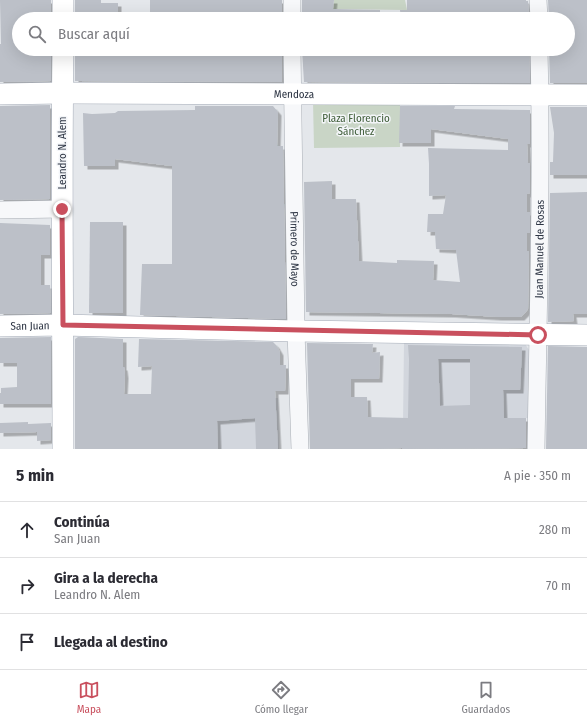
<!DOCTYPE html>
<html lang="es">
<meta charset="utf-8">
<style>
body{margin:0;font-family:"Fira Sans Condensed",sans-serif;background:#f2f2f3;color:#2b2b33}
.stop{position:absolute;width:12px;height:12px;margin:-9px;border:3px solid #c9505e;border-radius:50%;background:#fff}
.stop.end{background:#c9505e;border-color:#fff;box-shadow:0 1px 4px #0008}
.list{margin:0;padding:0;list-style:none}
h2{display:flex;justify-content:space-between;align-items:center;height:52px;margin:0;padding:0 16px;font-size:17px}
h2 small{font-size:13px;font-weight:400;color:#7c7c81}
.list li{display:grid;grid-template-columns:26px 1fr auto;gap:12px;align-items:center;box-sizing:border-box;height:56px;padding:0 16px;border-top:1px solid #e1e1e2}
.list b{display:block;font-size:15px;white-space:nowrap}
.list p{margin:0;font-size:13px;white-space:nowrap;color:#7c7c81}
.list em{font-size:13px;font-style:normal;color:#7c7c81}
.icon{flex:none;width:22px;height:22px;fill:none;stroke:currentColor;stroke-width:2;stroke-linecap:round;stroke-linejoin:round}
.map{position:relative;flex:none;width:587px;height:449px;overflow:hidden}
.search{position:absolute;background:#fff;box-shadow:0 4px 16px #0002;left:12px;right:12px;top:12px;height:44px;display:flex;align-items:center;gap:10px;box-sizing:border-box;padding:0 14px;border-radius:22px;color:#7c7c81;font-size:15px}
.sheet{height:220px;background:#fff}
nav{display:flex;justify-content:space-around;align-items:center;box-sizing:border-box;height:56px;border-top:1px solid #e1e1e2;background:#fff;font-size:11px;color:#7c7c81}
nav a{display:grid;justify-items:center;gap:2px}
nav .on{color:#c9505e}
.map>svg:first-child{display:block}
.built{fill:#d2d6dd}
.green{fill:#c9d5c6}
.building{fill:#bcc0c8;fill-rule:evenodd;filter:url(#shadow)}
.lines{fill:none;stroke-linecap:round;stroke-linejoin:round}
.minor-casing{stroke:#a9aeb5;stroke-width:18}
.major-casing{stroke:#a4abb7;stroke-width:22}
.minor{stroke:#f7f8fa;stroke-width:17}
.major{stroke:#fff;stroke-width:21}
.route{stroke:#c9505e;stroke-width:5}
.labels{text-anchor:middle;stroke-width:3;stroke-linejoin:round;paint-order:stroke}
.street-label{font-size:11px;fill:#2c3443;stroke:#f4f6f9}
.park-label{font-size:11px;fill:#405e3a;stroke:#f4f6f9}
</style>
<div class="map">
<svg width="587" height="449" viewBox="0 0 587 449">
<defs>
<filter id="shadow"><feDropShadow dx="3.5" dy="3.5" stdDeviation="0" flood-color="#0004"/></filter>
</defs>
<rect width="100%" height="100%" fill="#e4e7eb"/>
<!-- built -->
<g class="built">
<path d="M404,343l121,1 4,6v68h-64l-62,6z"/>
<path d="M195,397l83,1 1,51h-84z"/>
</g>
<!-- green -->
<g class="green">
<path d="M334,0h71l2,10 -74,-1z"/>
<path d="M313,101l87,1v45l-86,1z"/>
</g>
<!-- building -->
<g class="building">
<path d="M0,0h51v19h-32v30h32v32l-51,1v-38h1z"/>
<path d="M75,0h26v3h17v16h-43z"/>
<path d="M150,0h132v19h-128v-3h-4z"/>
<path d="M302,0h32l-1,9 47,1v9h-78z"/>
<path d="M407,0h119v1h2l1,18h-128l-1,-9h7z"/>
<path d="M548,0h39v83h-37v-1l-1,-33h19v-30h-19z"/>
<path d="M75,49h207v33l-207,-1z"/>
<path d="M302,49h227l1,34 -226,-1z"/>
<path d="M50,105v94l-50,1v-94z"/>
<path d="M195,106h78l5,6 -1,34h6l3,173 -146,-4 2,-51h30v-98l-57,-7v7h-31l-1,-53 9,1 23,-1 3,-2 77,-1z"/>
<path d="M400,106h55l-1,3 76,1v34h-3l1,19h2v30l-3,1v18h3v21h-3v18h2l-1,58 -3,4 -4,4h-23l-46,-3 -146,-2 -2,-130 28,-1v18h24l3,62 38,2v-3l37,1 -1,19 27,2 -4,-32 -20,-1 -1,-17h-8l1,-18h15l3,-19 -17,1v-32l-1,-16 80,2v-11l-77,-10v14h-32z"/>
<path d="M550,107h37v68h-37v-13h3l1,-29z"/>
<path d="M587,192v122h-14l1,7 -26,1 2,-129z"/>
<path d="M90,222h33v91h-34z"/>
<path d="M0,223l50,2v30h-9v30h9l1,28 -51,1z"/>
<path d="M51,337v67h-51v-11h1v-5l16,-1v-24h-17v-25z"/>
<path d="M78,337l45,2v28h1l1,8 -1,19h27l1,-28 -14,1 1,-28 134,3 3,3 4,7v13h6l-1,26h-10l3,58h-22l-1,-31 -38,3 1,28h-143v-110z"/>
<path d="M307,343l66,1 -1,9 8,-1 -1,27h-28v18h16l1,20 40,1 1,-59 -1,-14 114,2 -2,43h-17l1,28h22v30l-124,1v-1l-24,1h-68zM438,359h32v46l-30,1z"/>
<path d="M548,346l39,1v102h-41z"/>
<path d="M28,422v2l23,-1v17l-14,1v-9l-37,1v-10z"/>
</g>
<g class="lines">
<defs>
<g id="minor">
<path d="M292,0v19"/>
<path d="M538,0l1,19"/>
<path id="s1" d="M292,49l4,282 4,118"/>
<path d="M0,210l62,-1"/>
<path id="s2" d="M536,449c2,-133 6,-267 3,-400"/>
</g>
<g id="major">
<path d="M63,19v-19"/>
<path d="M63,49c-2,133 0,267 0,400"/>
<path id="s3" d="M0,94l62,-1 525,2"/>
<path id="s4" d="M0,326l63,-1 233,6 291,4"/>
</g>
</defs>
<!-- minor casing -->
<use href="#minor" class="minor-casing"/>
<!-- major casing -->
<use href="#major" class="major-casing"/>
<!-- minor -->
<use href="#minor" class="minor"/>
<!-- major -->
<use href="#major" class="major"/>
</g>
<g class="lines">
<!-- route -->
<path class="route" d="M62,209l1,116 475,10"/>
</g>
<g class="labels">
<!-- street labels -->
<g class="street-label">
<text dy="4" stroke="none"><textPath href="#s3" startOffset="294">Mendoza</textPath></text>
<text transform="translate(62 153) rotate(-90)" y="4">Leandro N. Alem</text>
<text dy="4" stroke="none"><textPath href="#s1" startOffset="200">Primero de Mayo</textPath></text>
<text dy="4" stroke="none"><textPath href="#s2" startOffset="200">Juan Manuel de Rosas</textPath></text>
<text dy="4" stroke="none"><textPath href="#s4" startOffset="30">San Juan</textPath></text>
</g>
<!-- park labels -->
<g class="park-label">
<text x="356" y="122">Plaza Florencio<tspan x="356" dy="13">Sánchez</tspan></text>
</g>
</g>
</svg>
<div class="stop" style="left:538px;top:335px"></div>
<div class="stop end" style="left:62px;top:209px"></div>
<div class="search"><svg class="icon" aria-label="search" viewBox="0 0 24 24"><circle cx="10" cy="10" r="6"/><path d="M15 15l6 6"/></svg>Buscar aquí</div>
</div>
<section class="sheet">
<h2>5 min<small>A pie · 350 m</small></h2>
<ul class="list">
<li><svg class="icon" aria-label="ahead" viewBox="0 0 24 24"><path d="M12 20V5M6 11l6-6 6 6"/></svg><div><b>Continúa</b><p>San Juan</p></div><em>280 m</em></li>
<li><svg class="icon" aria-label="right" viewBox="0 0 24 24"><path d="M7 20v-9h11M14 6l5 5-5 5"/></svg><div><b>Gira a la derecha</b><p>Leandro N. Alem</p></div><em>70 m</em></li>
<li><svg class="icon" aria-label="arrive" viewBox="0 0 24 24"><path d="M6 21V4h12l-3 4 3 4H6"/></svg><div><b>Llegada al destino</b></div></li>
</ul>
</section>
<nav>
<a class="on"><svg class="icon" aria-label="map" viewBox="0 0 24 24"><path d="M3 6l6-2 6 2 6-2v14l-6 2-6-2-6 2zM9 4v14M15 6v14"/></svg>Mapa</a>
<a><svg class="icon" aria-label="directions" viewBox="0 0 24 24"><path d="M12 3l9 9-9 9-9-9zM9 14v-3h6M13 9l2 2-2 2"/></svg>Cómo llegar</a>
<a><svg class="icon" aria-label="saved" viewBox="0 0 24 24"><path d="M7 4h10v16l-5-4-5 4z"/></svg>Guardados</a>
</nav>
